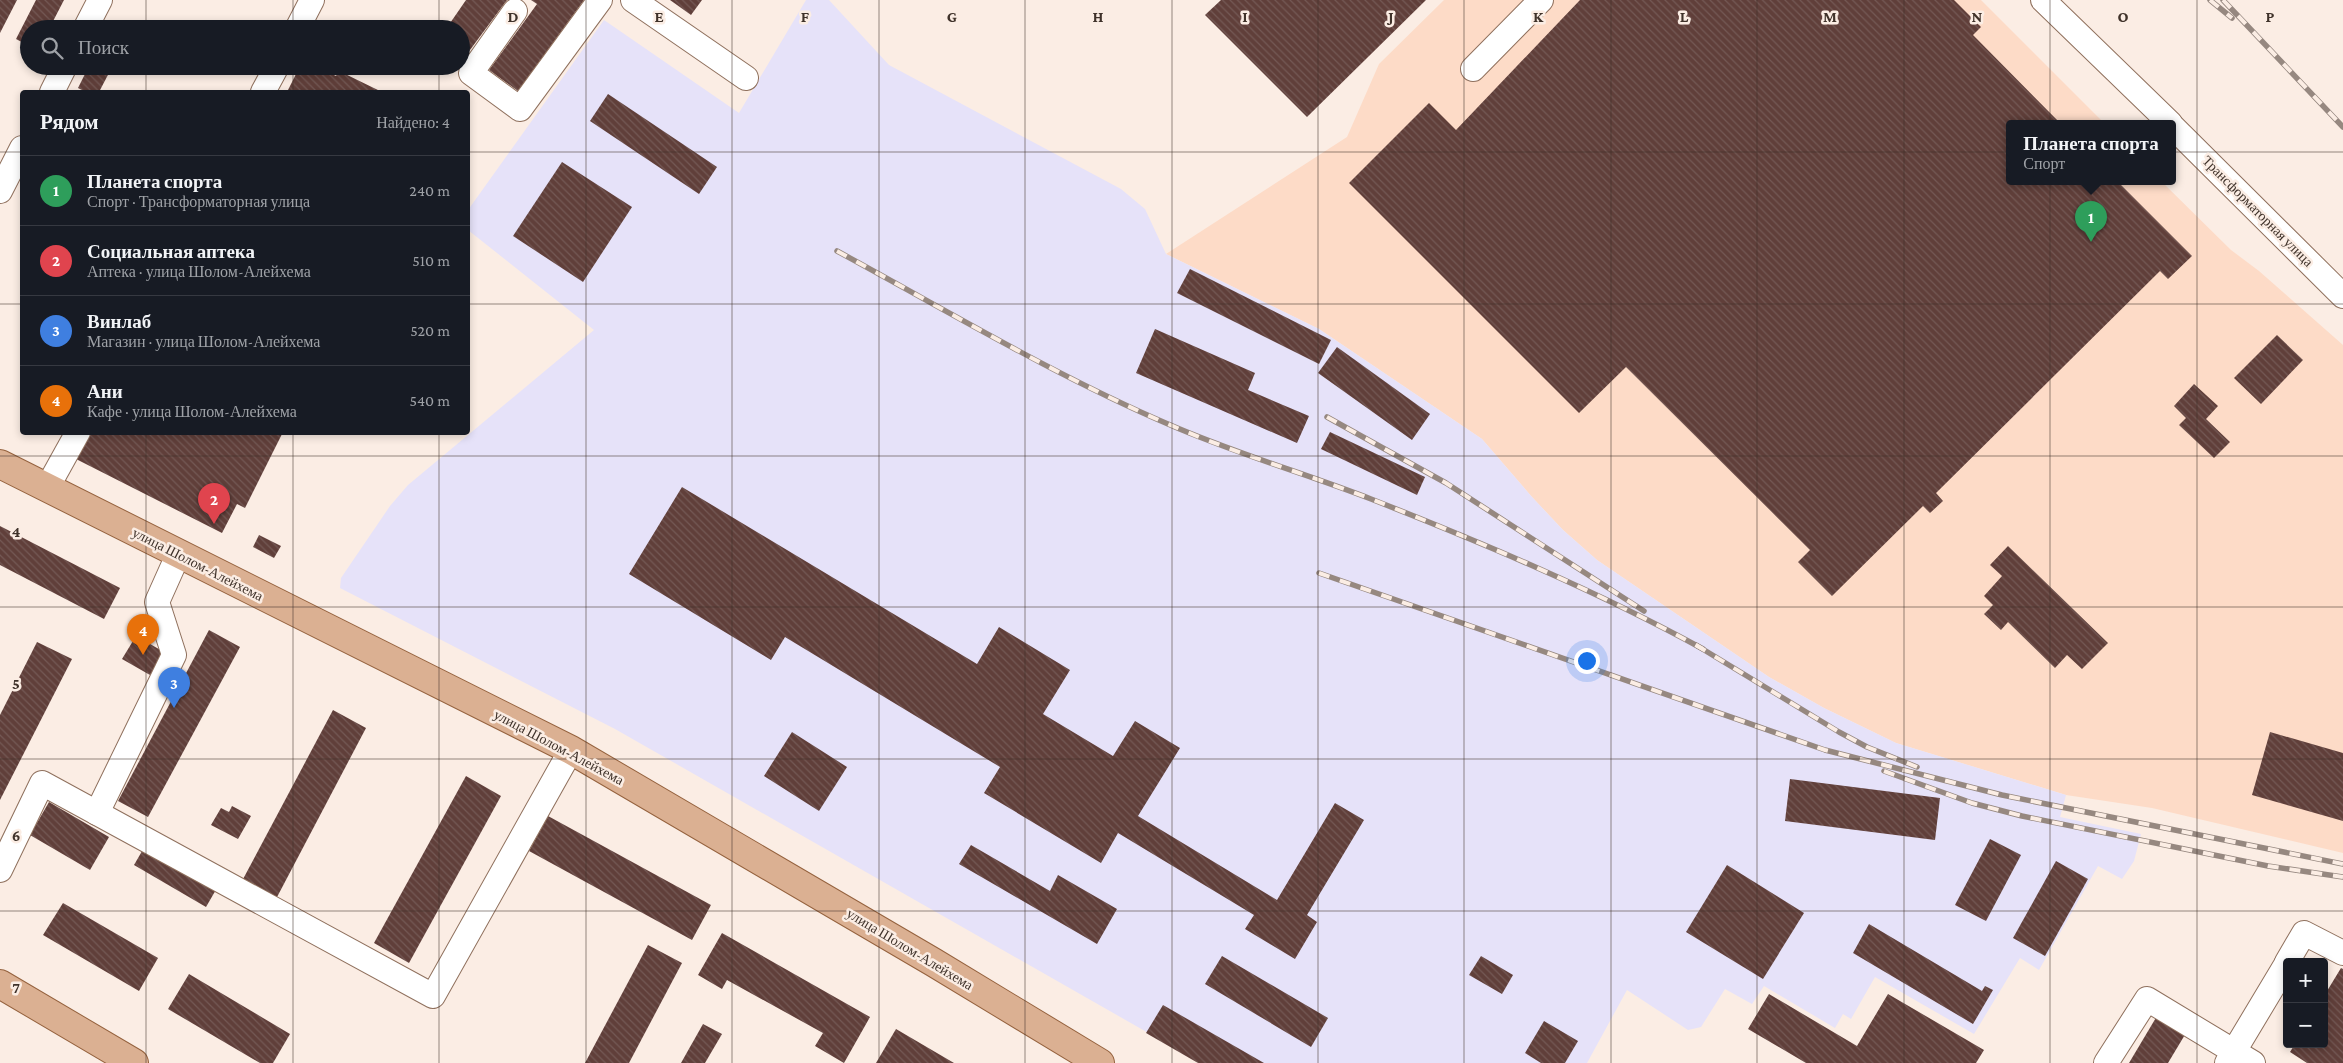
<!DOCTYPE html>
<html lang="ru">
<meta charset="utf-8">
<style>
body{margin:0;font-family:"Crimson Pro",serif;background:#20242c;color:#f1f3f6}
.controls{position:absolute;right:15px;bottom:15px;display:grid;overflow:hidden;border-radius:5px;box-shadow:0 2px 8px #0003}
.controls button{width:45px;height:45px;display:grid;place-items:center;padding:0;border:0;border-bottom:1px solid #363941;background:#171b24;color:#f1f3f6;font:25px sans-serif}
.you{position:absolute;left:1586px;top:660px;width:18px;height:18px;margin:-12px;border:4px solid #fff;border-radius:50%;background:#1a73e8;box-shadow:0 0 0 8px #1a73e833}
.badge{display:grid;place-items:center;width:32px;height:32px;border-radius:50%;background:#0f766e;color:#fff;font-size:16px;font-weight:700}
.pin{position:absolute;translate:-50% -41px;filter:drop-shadow(0 1px 2px #0008)}
.pin::after{content:'';position:absolute;top:26px;width:18px;height:15px;background:inherit;clip-path:polygon(0 0,100% 0,50% 100%)}
.popup{position:absolute;left:2006px;top:120px;width:170px;height:65px;box-sizing:border-box;display:grid;place-content:center;border-radius:5px;background:#171b24;filter:drop-shadow(0 1px 4px #0005);font-size:16px;white-space:nowrap;color:#9ea1a6}
.popup b{font-size:19px;color:#f1f3f6}
.popup::after{content:'';position:absolute;left:50%;top:100%;margin-left:-10px;border:10px solid transparent;border-top-color:#171b24}
.list{margin:0;padding:0;list-style:none}
h2{display:flex;justify-content:space-between;align-items:center;height:65px;margin:0;padding:0 20px;font-size:21px}
h2 small{font-size:16px;font-weight:400;color:#9ea1a6}
.list li{display:grid;grid-template-columns:32px 1fr auto;gap:15px;align-items:center;box-sizing:border-box;height:70px;padding:0 20px;border-top:1px solid #363941}
.list b{display:block;font-size:19px;white-space:nowrap}
.list p{margin:0;font-size:16px;white-space:nowrap;color:#9ea1a6}
.list em{font-size:16px;font-style:normal;color:#9ea1a6}
.icon{flex:none;width:28px;height:28px;fill:none;stroke:currentColor;stroke-width:2;stroke-linecap:round;stroke-linejoin:round}
.map{position:relative;flex:none;width:2343px;height:1063px;overflow:hidden}
.search{position:absolute;background:#171b24;box-shadow:0 2px 8px #0003;left:20px;top:20px;width:450px;height:55px;display:flex;align-items:center;gap:12px;box-sizing:border-box;padding:0 18px;border-radius:28px;color:#9ea1a6;font-size:19px}
.panel{position:absolute;background:#171b24;box-shadow:0 2px 8px #0003;left:20px;top:90px;width:450px;height:345px;border-radius:5px}
.map>svg:first-child{display:block}
.built{fill:#fddbc7}
.industrial{fill:#e6e2f9}
.building{fill:url(#building-back-hatch)}
.lines{fill:none;stroke-linecap:round;stroke-linejoin:round}
.minor-casing{stroke:#8f705d;stroke-width:26}
.major-casing{stroke:#95623e;stroke-width:30}
.minor{stroke:#fff;stroke-width:24}
.major{stroke:#dbb092;stroke-width:28}
.rail-casing{stroke:#968880;stroke-width:5.5}
.rail{stroke:#fbede4;stroke-width:4;stroke-dasharray:11;stroke-linecap:butt}
.grid{fill:none;stroke:#3f322a;stroke-width:1;stroke-opacity:0.55}
.labels{text-anchor:middle;stroke-width:5;stroke-linejoin:round;paint-order:stroke}
.street-label{font-size:14px;fill:#3f322a;stroke:#fbede4}
.grid-label{font-size:16px;text-anchor:middle;font-weight:bold;fill:#3f322a;stroke:#fbede4;stroke-width:5;stroke-linejoin:round;paint-order:stroke}
</style>
<div class="map">
<svg width="2343" height="1063" viewBox="0 0 2343 1063">
<defs>
<pattern id="building-back-hatch" width="6" height="6" patternUnits="userSpaceOnUse" patternTransform="scale(1.25)"><rect width="6" height="6" fill="#603f3a"/><path d="M-1 5l2 2M0 0l6 6M5-1l2 2" fill="none" stroke="#745955"/></pattern>
</defs>
<rect width="100%" height="100%" fill="#fbede4"/>
<!-- built -->
<path class="built" d="M1444,0h537l123,123h-94v58h151l70,69 28,21 84,74v508l-191,-45 -86,-13 -170,-52 -72,-35 -55,-31 -172,-117 -34,-30 -31,-33 -50,-58 -163,-110 -153,-75 181,-117 32,-73z"/>
<!-- industrial -->
<path class="industrial" d="M806,0h23l60,65 232,124 24,20 21,45 153,75 163,110 50,58 31,33 34,30 172,117 55,31 72,35 170,52 -6,22 81,17 -7,27 -12,18 -24,-13 -59,104 -19,-12 -46,76 -99,-57 -24,42 -8,-5 -8,14 -71,-42 -12,18 -27,-15 -24,38 -13,3 -61,-40 -40,73h-386l-586,-334 -275,-141 1,-10 49,-72 18,-21 186,-155 -126,-100v-20l136,-190 135,93z"/>
<!-- building -->
<g class="building">
<path d="M0,0h17l-17,33z"/>
<path d="M36,0h28l-15,29h-20v17l-13,-7z"/>
<path d="M466,0h41l-40,54 -6,-4v-21h-15z"/>
<path d="M531,0h53l-66,91 -29,-21 48,-66z"/>
<path d="M670,0h32l-11,15z"/>
<path d="M1221,0h205l-119,117 -102,-102z"/>
<path d="M1580,0h374l27,27 -8,8 87,88h-50v58h107l75,75 -24,23 -8,-8 -224,222 7,8 -13,12 -7,-7 -91,90 -34,-34 12,-12 -184,-183 -47,46 -230,-230 80,-80 27,27z"/>
<path d="M89,66h11l10,5 -11,21h-13l-8,-4z"/>
<path d="M300,66h15l21,10 3,-5 43,21h-47l-6,-2 -1,2h-41z"/>
<path d="M608,94l109,73 -18,27 -109,-73z"/>
<path d="M562,162l70,45 -49,75 -70,-46z"/>
<path d="M1190,269l141,71 -12,24 -142,-71z"/>
<path d="M1155,329l100,44 -7,17 61,26 -12,27 -161,-70z"/>
<path d="M2277,335l26,25 -42,44 -27,-26z"/>
<path d="M1337,347l93,67 -18,26 -94,-67z"/>
<path d="M2194,384l24,22 -12,13 24,23 -16,16 -35,-33 7,-7 -12,-12z"/>
<path d="M90,432h193l-38,76 -8,-4 -15,29 -146,-74z"/>
<path d="M1330,432l95,45 -8,18 -96,-46z"/>
<path d="M682,487l295,177 22,-37 71,43 -27,44 70,42 22,-35 45,27 -42,68 139,84 58,-97 29,17 -57,95 10,7 -22,37 -50,-30 9,-14 -136,-82 -17,30 -117,-70 16,-26 -215,-130 -14,23 -142,-86z"/>
<path d="M0,526l120,62 -16,31 -104,-54z"/>
<path d="M259,535l22,11 -7,12 -21,-11z"/>
<path d="M2008,546l100,97 -26,26 -15,-14 -12,13 -47,-46 -7,8 -17,-16 9,-9 -9,-9 18,-20 -12,-11z"/>
<path d="M209,630l31,17 -92,170 -30,-16z"/>
<path d="M136,636l28,16 -14,23 -28,-16z"/>
<path d="M37,642l35,17 -72,141v-85z"/>
<path d="M333,710l33,18 -90,171 -34,-18z"/>
<path d="M792,732l55,35 -28,44 -55,-35z"/>
<path d="M2270,732l73,21v68l-91,-26z"/>
<path d="M466,776l35,20 -92,167 -35,-20z"/>
<path d="M1790,779l150,19 -5,42 -150,-19z"/>
<path d="M49,802l60,35 -19,33 -60,-35z"/>
<path d="M232,806l19,10 -13,23 -27,-14 10,-17 8,4z"/>
<path d="M548,816l163,89 -19,35 -163,-89z"/>
<path d="M1990,839l31,16 -35,66 -31,-16z"/>
<path d="M971,845l79,46 8,-16 59,34 -20,35 -138,-80z"/>
<path d="M145,846l72,42 -11,19 -72,-42z"/>
<path d="M2056,861l32,18 -43,77 -32,-18z"/>
<path d="M1727,865l77,48 -41,66 -77,-47z"/>
<path d="M63,903l95,55 -19,33 -96,-56z"/>
<path d="M1869,924l113,67 3,-5 8,4 -20,34 -120,-71z"/>
<path d="M722,933l148,84 -26,46 -29,-17 8,-13 -96,-53 -5,9 -24,-14z"/>
<path d="M648,945l34,18 -53,100h-44z"/>
<path d="M1222,956l106,62 -17,29 -106,-63z"/>
<path d="M1481,956l32,19 -11,19 -33,-19z"/>
<path d="M2341,968l2,1v94h-36l-17,-11 5,-8h29v-48z"/>
<path d="M189,974l101,60 -17,29h-13l-92,-54z"/>
<path d="M1769,994l88,52 31,-52 96,56 -8,13h-170l-58,-34z"/>
<path d="M1163,1005l101,58h-66l-52,-30z"/>
<path d="M2157,1016l29,17 -18,30h-39z"/>
<path d="M1544,1021l34,20 -13,22h-24l-16,-10z"/>
<path d="M703,1024l19,10 -17,29h-24z"/>
<path d="M896,1029l58,34h-78z"/>
</g>
<g class="lines">
<defs>
<g id="minor">
<path d="M633,0l113,78"/>
<path d="M2043,0l127,123"/>
<path d="M515,11l-44,62 49,36 80,-109"/>
<path d="M85,29l15,-29"/>
<path d="M297,29l15,-29"/>
<path d="M1473,69l68,-69"/>
<path d="M52,92l13,-26"/>
<path d="M263,92l14,-26"/>
<path d="M2172,126l171,170"/>
<path d="M0,191l22,-43"/>
<path d="M47,488l31,-56"/>
<path d="M97,813l77,-158 -17,-53 21,-47"/>
<path d="M0,870l42,-87 391,213 138,-246"/>
<path d="M2287,962l17,-29 39,20"/>
<path d="M2106,1063l41,-64 106,64"/>
<path d="M2227,1063l60,-100"/>
</g>
<g id="major">
<path d="M0,464l571,286 362,212 167,101"/>
<path d="M0,984l134,79"/>
</g>
</defs>
<!-- minor casing -->
<use href="#minor" class="minor-casing"/>
<!-- major casing -->
<use href="#major" class="major-casing"/>
<!-- minor -->
<use href="#minor" class="minor"/>
<!-- major -->
<use href="#major" class="major"/>
<defs>
<g id="rail">
<path d="M2210,0l22,18"/>
<path d="M2223,0l120,127"/>
<path d="M837,251c109,59 217,124 331,173 66,29 136,49 203,75 112,44 226,92 332,150"/>
<path d="M1327,417l119,66 198,128"/>
<path d="M1319,573l506,177 177,45 341,69"/>
<path d="M1696,645l143,87 28,15 50,20"/>
<path d="M1884,771l88,32 50,13 246,50 75,11"/>
</g>
</defs>
<!-- rail casing -->
<use href="#rail" class="rail-casing"/>
<!-- rail -->
<use href="#rail" class="rail"/>
</g>
<!-- grid -->
<path class="grid" d="M146,0v29M293,0v29M439,0v29M586,0v1063M732,0v1063M879,0v1063M1025,0v1063M1172,0v1063M1318,0v1063M1464,0v1063M1611,0v1063M1757,0v1063M1904,0v1063M2050,0v1063M2197,0v1063M146,66v26M293,66v26M439,66v26M0,152h22M468,152h1875M0,304h22M468,304h1875M146,432v631M293,432v631M439,432v631M0,456h2343M0,607h2343M0,759h2343M0,911h2343"/>
<g class="labels">
<!-- street labels -->
<g class="street-label">
<text transform="translate(2258 211) rotate(45)" y="5">Трансформаторная улица</text>
<text transform="translate(198 564) rotate(27)" y="5">улица Шолом-Алейхема</text>
<text transform="translate(559 747) rotate(28)" y="5">улица Шолом-Алейхема</text>
<text transform="translate(910 949) rotate(31)" y="5">улица Шолом-Алейхема</text>
</g>
</g>
<g class="grid-label">
<text x="513" y="22">D</text>
<text x="659" y="22">E</text>
<text x="805" y="22">F</text>
<text x="952" y="22">G</text>
<text x="1098" y="22">H</text>
<text x="1245" y="22">I</text>
<text x="1391" y="22">J</text>
<text x="1538" y="22">K</text>
<text x="1684" y="22">L</text>
<text x="1830" y="22">M</text>
<text x="1977" y="22">N</text>
<text x="2123" y="22">O</text>
<text x="2270" y="22">P</text>
<text x="16" y="537">4</text>
<text x="16" y="689">5</text>
<text x="16" y="841">6</text>
<text x="16" y="993">7</text>
</g>
</svg>
<div class="controls">
<button>+</button>
<button>−</button>
</div>
<div class="you"></div>
<div class="pin badge" style="left:2091px;top:242px;background:#2e9e5b">1</div>
<div class="popup"><b>Планета спорта</b>Спорт</div>
<div class="pin badge" style="left:214px;top:524px;background:#e0444e">2</div>
<div class="pin badge" style="left:174px;top:708px;background:#3f7fe0">3</div>
<div class="pin badge" style="left:143px;top:655px;background:#e8710a">4</div>
<div class="search"><svg class="icon" aria-label="search" viewBox="0 0 24 24"><circle cx="10" cy="10" r="6"/><path d="M15 15l6 6"/></svg>Поиск</div>
<section class="panel">
<h2>Рядом<small>Найдено: 4</small></h2>
<ul class="list">
<li><span class="badge" style="background:#2e9e5b">1</span><div><b>Планета спорта</b><p>Спорт · Трансформаторная улица</p></div><em>240 m</em></li>
<li><span class="badge" style="background:#e0444e">2</span><div><b>Социальная аптека</b><p>Аптека · улица Шолом-Алейхема</p></div><em>510 m</em></li>
<li><span class="badge" style="background:#3f7fe0">3</span><div><b>Винлаб</b><p>Магазин · улица Шолом-Алейхема</p></div><em>520 m</em></li>
<li><span class="badge" style="background:#e8710a">4</span><div><b>Ани</b><p>Кафе · улица Шолом-Алейхема</p></div><em>540 m</em></li>
</ul>
</section>
</div>
